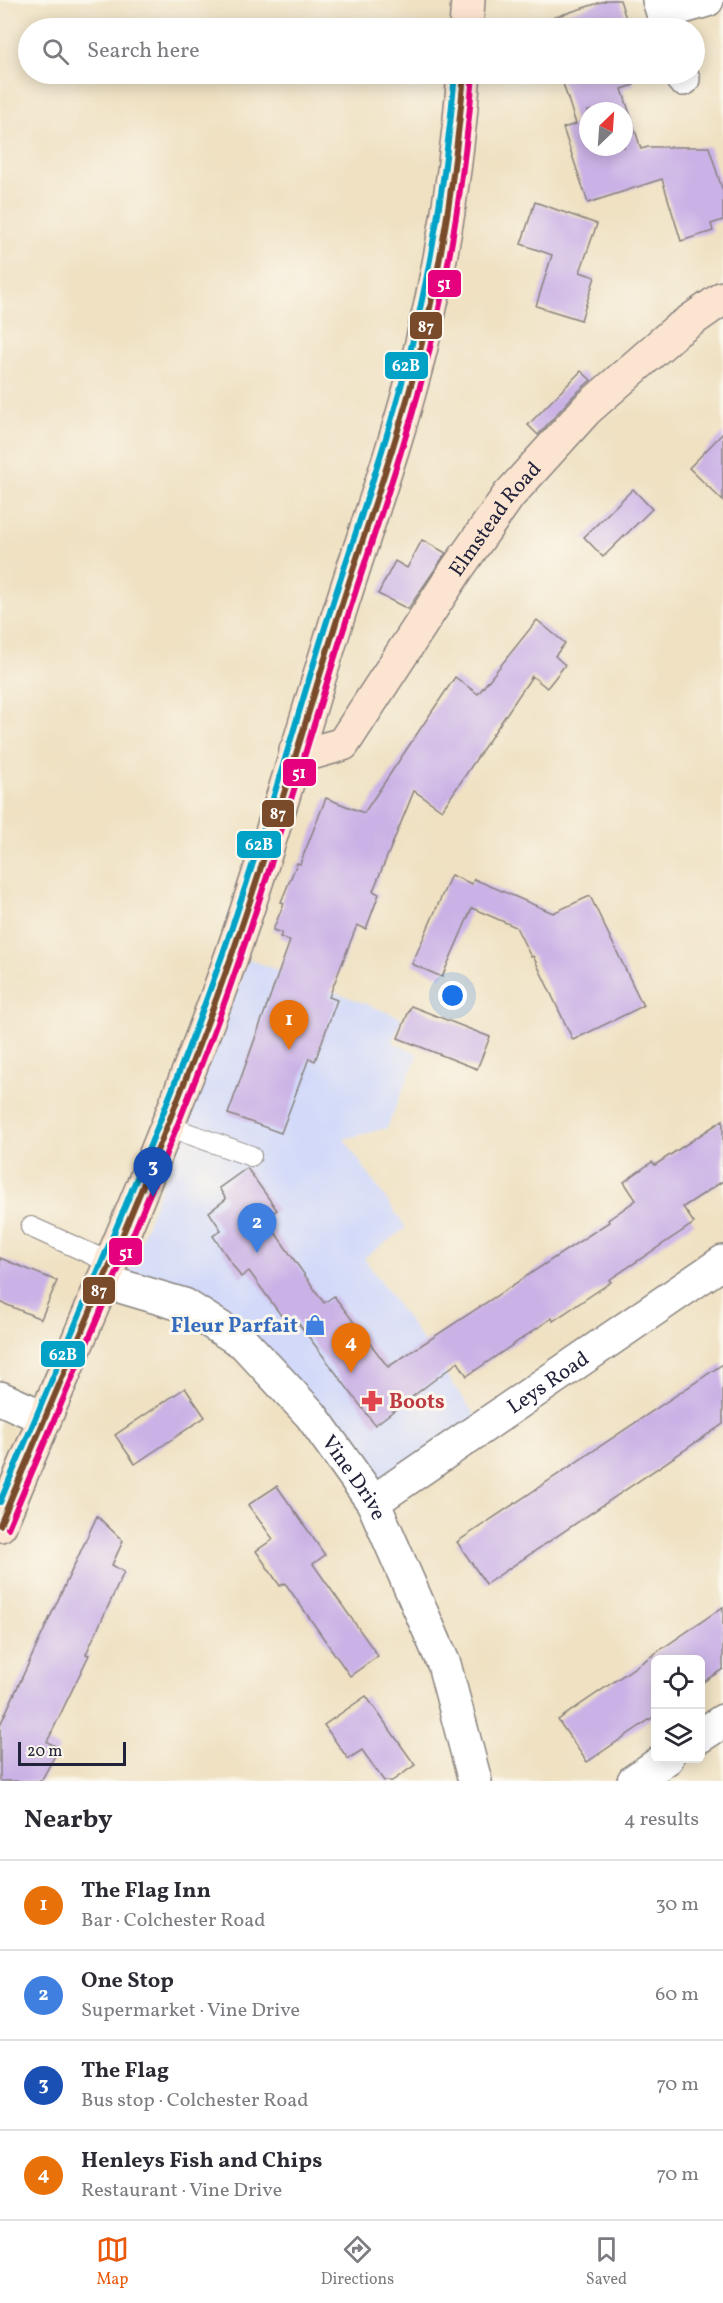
<!DOCTYPE html>
<meta charset="utf-8">
<style>
body{margin:0;font-family:Vollkorn,serif;background:#f7f7f7;color:#2b2b33}
.controls{position:absolute;right:18px;bottom:18px;display:grid;overflow:hidden;border-radius:9px;box-shadow:0 3px 15px #0003}
.controls button{width:54px;height:54px;display:grid;place-items:center;padding:0;border:0;border-bottom:2px solid #e1e1e2;background:#fff;color:#2b2b33;font:30px sans-serif}
.compass{position:absolute;left:579px;top:102px;width:54px;height:54px;border-radius:50%;background:#fff;box-shadow:0 3px 15px #0003;rotate:25deg}
.scale{position:absolute;left:18px;bottom:15px;width:108px;box-sizing:border-box;padding-left:6px;border:3px solid #22223b;border-top:0;font-size:16px;line-height:21px;white-space:nowrap;color:#22223b;-webkit-text-stroke:4px #fbf7ec;paint-order:stroke}
.you{position:absolute;left:453px;top:996px;width:21px;height:21px;margin:-15px;border:4px solid #fff;border-radius:50%;background:#1a73e8;box-shadow:0 0 0 9px #1a73e833}
.badge{display:grid;place-items:center;width:39px;height:39px;border-radius:50%;background:#ea580c;color:#fff;font-size:20px;font-weight:700}
.pin{position:absolute;translate:-50% -50px;filter:drop-shadow(0 2px 3px #0008)}
.pin::after{content:'';position:absolute;top:32px;width:21px;height:18px;background:inherit;clip-path:polygon(0 0,100% 0,50% 100%)}
.list{margin:0;padding:0;list-style:none}
h2{display:flex;justify-content:space-between;align-items:center;height:78px;margin:0;padding:0 24px;font-size:26px}
h2 small{font-size:20px;font-weight:400;color:#7c7c81}
.list li{display:grid;grid-template-columns:39px 1fr auto;gap:18px;align-items:center;box-sizing:border-box;height:90px;padding:0 24px;border-top:2px solid #e1e1e2}
.list b{display:block;font-size:22px;white-space:nowrap}
.list p{margin:0;font-size:20px;white-space:nowrap;color:#7c7c81}
.list em{font-size:20px;font-style:normal;color:#7c7c81}
.icon{flex:none;width:33px;height:33px;fill:none;stroke:currentColor;stroke-width:2;stroke-linecap:round;stroke-linejoin:round}
.map{position:relative;flex:none;width:723px;height:1781px;overflow:hidden}
.search{position:absolute;background:#fff;box-shadow:0 3px 15px #0003;left:18px;right:18px;top:18px;height:66px;display:flex;align-items:center;gap:15px;box-sizing:border-box;padding:0 21px;border-radius:33px;color:#7c7c81;font-size:22px}
.sheet{height:438px;background:#fff}
nav{display:flex;justify-content:space-around;align-items:center;box-sizing:border-box;height:84px;border-top:2px solid #e1e1e2;background:#fff;font-size:16px;color:#7c7c81}
nav a{display:grid;justify-items:center;gap:3px}
nav .on{color:#ea580c}
.map>svg:first-child{display:block}
.built{fill:#d2d9f9}
.building{fill:#cbb2e6;fill-rule:evenodd}
.lines{fill:none;stroke-linecap:round;stroke-linejoin:round}
.lane-casing{stroke:#88827e;stroke-width:22}
.street-casing{stroke:#88827e;stroke-width:36}
.secondary-casing{stroke:#88827e;stroke-width:36}
.lane{stroke:#fff;stroke-width:20}
.street{stroke:#fff;stroke-width:33}
.secondary{stroke:#fce5d0;stroke-width:33}
.bus-1-casing{stroke:#fbf7ec;stroke-width:10}
.bus-2-casing{stroke:#fbf7ec;stroke-width:10}
.bus-3-casing{stroke:#fbf7ec;stroke-width:10}
.bus-1{stroke:#7a4b2a;stroke-width:6}
.bus-2{stroke:#e5007d;stroke-width:6}
.bus-3{stroke:#02a2c7;stroke-width:6}
.labels{text-anchor:middle;stroke-width:6;stroke-linejoin:round;paint-order:stroke}
.street-label{font-size:21px;fill:#22223b;stroke:#fbf7ec}
.shop-label{font-size:21px;font-weight:bold;fill:#366cbe;stroke:#fbf7ec;text-anchor:end}
.health-label{font-size:21px;font-weight:bold;fill:#be3a42;stroke:#fbf7ec;text-anchor:start}
.line-badge{stroke:#fbf7ec;stroke-width:2}
.badge-label{font-size:16px;text-anchor:middle;font-weight:bold;fill:#fff}
</style>
<div class="map">
<svg width="723" height="1781" viewBox="0 0 723 1781">
<rect width="100%" height="100%" fill="#fbf7ec"/>
<filter id="ink" filterUnits="userSpaceOnUse"><feTurbulence type="fractalNoise" baseFrequency=".0167" numOctaves="2"/><feDisplacementMap in="SourceGraphic" scale="12" xChannelSelector="R" yChannelSelector="G"/><feConvolveMatrix kernelMatrix="1 2 1 2 8 2 1 2 1" color-interpolation-filters="sRGB"/></filter>
<filter id="wash" filterUnits="userSpaceOnUse"><feTurbulence type="fractalNoise" baseFrequency=".008" numOctaves="4" result="noise"/><feDisplacementMap in="SourceGraphic" scale="24" xChannelSelector="R" yChannelSelector="G"/><feGaussianBlur stdDeviation="1.35" result="paint"/><feColorMatrix in="noise" values="0 0 0 0 0 0 0 0 0 0 0 0 0 0 0 0 0 1.4 0 .05"/><feComposite in="paint" operator="in"/></filter>
<g filter="url(#wash)">
<rect width="100%" height="100%" fill="#efe1c2"/>
<!-- built -->
<path class="built" d="M248,959l154,59 -10,24 26,12 -31,74 -43,11 62,89 -42,30 123,174 -98,70 -57,-80 -205,-146z"/>
<g id="blocks">
<!-- building -->
<g class="building">
<path d="M608,0h12l9,28h-89l-1,-6z"/>
<path d="M560,74h70l4,11 -12,4 19,60 7,-2h61l14,45v28l-12,4 2,7 -32,10 -19,-62 -74,24 -25,-75 13,-4zM588,111h36v36h-36z"/>
<path d="M535,202l62,22 -17,48 15,5 -14,43 -45,-14 16,-51 -31,-11z"/>
<path d="M581,371l10,9 -18,16 -35,39 -10,-10z"/>
<path d="M723,433v68l-34,-33z"/>
<path d="M633,489l19,20 -49,48 -19,-20z"/>
<path d="M422,540l24,13 -38,56 -30,-15 17,-33 12,7z"/>
<path d="M537,620l28,23 -10,13 10,9 -18,23 -15,-12 -90,134 -28,-19 -41,100 6,3 -13,35 -9,-4 -28,72 8,3 -22,61 -6,-3 -28,75 -53,-19 62,-173 -10,-4 2,-4 -9,-3 11,-27 -3,-1 16,-39 3,1 26,-66 38,15 91,-136 23,17z"/>
<path d="M451,875l21,9 2,-5 79,34 37,-17 53,110 -70,34 -40,-84 -2,1 -15,-30 -44,-19 -30,69 -30,-13z"/>
<path d="M411,1006l79,31 -13,32 -79,-31z"/>
<path d="M723,1120v61l-40,26 11,16 -85,57 2,2 -58,39 -1,-3 -85,58 -9,-14 -83,63 -82,-109 -8,5 -36,-50 -8,6 -28,-41 8,-6 -12,-18 17,-13 -7,-11 28,-20 30,42 -12,8 59,85 10,-7 54,71 221,-145 -1,-2 28,-20 -12,-18 28,-20 3,3z"/>
<path d="M0,1258l57,23 -16,38 -41,-17z"/>
<path d="M723,1364v60l-237,160 -29,-42z"/>
<path d="M185,1388l20,29 -70,47 -20,-29z"/>
<path d="M277,1486l48,69 -12,9 65,92 -28,20 -65,-93 -5,3 -24,-35 17,-12 -25,-34z"/>
<path d="M97,1516l26,25 -11,24 12,7 -38,82 3,1 -42,87 12,6 -18,33h-41v-56z"/>
<path d="M723,1607v62l-23,15v-25h-44v56l-69,47 -29,-42z"/>
<path d="M366,1696l49,69 -23,16h-8l-22,-31 -14,9 -24,-34z"/>
</g>
</g>
</g>
<g filter="url(#ink)">
<use href="#blocks" fill-opacity="0" stroke="#88827e" stroke-width="1.5"/>
<g class="lines">
<defs>
<g id="lane">
<path d="M167,1126l84,30"/>
<path d="M31,1227l80,36"/>
</g>
<g id="street">
<path d="M659,0l4,13 44,-13"/>
<path d="M681,74l2,5"/>
<path id="s1" d="M103,1281l81,24 60,38 67,72 62,87 71,162 31,117"/>
<path d="M0,1398l45,20"/>
<path id="s2" d="M373,1502l350,-240"/>
<path d="M700,1736l23,-15"/>
<path d="M634,1781l33,-23"/>
</g>
<g id="secondary">
<path d="M466,28l2,-28"/>
<path id="s3" d="M296,750l19,2 28,-8 114,-175 52,-74 78,-86 89,-78 47,-33"/>
<path d="M0,1525c70,-168 144,-334 208,-504 49,-130 86,-263 127,-395 29,-93 63,-185 86,-279 22,-90 36,-181 43,-273"/>
</g>
</defs>
<!-- lane casing -->
<use href="#lane" class="lane-casing"/>
<!-- street casing -->
<use href="#street" class="street-casing"/>
<!-- secondary casing -->
<use href="#secondary" class="secondary-casing"/>
<!-- lane -->
<use href="#lane" class="lane"/>
<!-- street -->
<use href="#street" class="street"/>
<!-- secondary -->
<use href="#secondary" class="secondary"/>
<defs>
<path id="bus-1" d="M0,1525c70,-168 144,-334 208,-504 49,-130 86,-263 127,-395 29,-93 63,-185 86,-279 22,-90 35,-181 43,-273"/>
<path id="bus-2" d="M8,1528c71,-167 145,-334 209,-505 48,-130 85,-263 127,-395 29,-93 63,-185 86,-280 22,-90 35,-181 43,-273"/>
<path id="bus-3" d="M0,1502c74,-177 153,-352 217,-532 41,-114 73,-231 109,-346 26,-82 55,-163 77,-245 27,-100 43,-202 52,-305"/>
</defs>
<!-- bus-1 casing -->
<use href="#bus-1" class="bus-1-casing"/>
<!-- bus-2 casing -->
<use href="#bus-2" class="bus-2-casing"/>
<!-- bus-3 casing -->
<use href="#bus-3" class="bus-3-casing"/>
<!-- bus-1 -->
<use href="#bus-1" class="bus-1"/>
<!-- bus-2 -->
<use href="#bus-2" class="bus-2"/>
<!-- bus-3 -->
<use href="#bus-3" class="bus-3"/>
</g>
</g>
<!-- icons -->
<defs>
<symbol id="shop-bare" viewBox="-9 -9 18 18"><path d="M-5-2.5h2.3a2.7 3.5 0 0 1 5.4 0H5L5.5 6h-11ZM-1.5-2.5h3a1.5 2.3 0 0 0-3 0Z" fill="#3f7fe0" stroke="#fbf7ec" stroke-width="2.5" paint-order="stroke"/></symbol>
<symbol id="pharmacy-bare" viewBox="-9 -9 18 18"><path d="M-2-6h4v4h4v4h-4v4h-4v-4h-4v-4h4Z" fill="#e0444e" stroke="#fbf7ec" stroke-width="2.5" paint-order="stroke"/></symbol>
</defs>
<g fill-rule="evenodd">
<use href="#shop-bare" x="300" y="1310" width="30" height="30"/>
<use href="#pharmacy-bare" x="357" y="1386" width="30" height="30"/>
</g>
<g class="labels">
<!-- street labels -->
<g class="street-label">
<text dy="7" stroke="none"><textPath href="#s3" startOffset="320">Elmstead Road</textPath></text>
<text dy="7" stroke="none"><textPath href="#s2" startOffset="212">Leys Road</textPath></text>
<text dy="7" stroke="none"><textPath href="#s1" startOffset="330">Vine Drive</textPath></text>
</g>
<!-- shop labels -->
<g class="shop-label">
<text x="298" y="1332">Fleur Parfait</text>
</g>
<!-- health labels -->
<g class="health-label">
<text x="389" y="1408">Boots</text>
</g>
</g>
<g class="line-badge">
<rect x="427" y="269" width="35" height="29" rx="6" fill="#e5007d"/>
<rect x="409" y="311" width="34" height="29" rx="6" fill="#7a4b2a"/>
<rect x="384" y="351" width="45" height="29" rx="6" fill="#02a2c7"/>
<rect x="282" y="758" width="35" height="29" rx="6" fill="#e5007d"/>
<rect x="261" y="799" width="34" height="29" rx="6" fill="#7a4b2a"/>
<rect x="236" y="830" width="46" height="29" rx="6" fill="#02a2c7"/>
<rect x="108" y="1237" width="35" height="29" rx="6" fill="#e5007d"/>
<rect x="82" y="1276" width="34" height="29" rx="6" fill="#7a4b2a"/>
<rect x="40" y="1340" width="46" height="28" rx="6" fill="#02a2c7"/>
</g>
<g class="badge-label">
<text x="444" y="289">51</text>
<text x="426" y="332">87</text>
<text x="406" y="371">62B</text>
<text x="299" y="778">51</text>
<text x="278" y="819">87</text>
<text x="259" y="850">62B</text>
<text x="126" y="1258">51</text>
<text x="99" y="1296">87</text>
<text x="63" y="1360">62B</text>
</g>
</svg>
<div class="controls">
<button><svg class="icon" aria-label="locate" viewBox="0 0 24 24"><circle cx="12" cy="12" r="6"/><path d="M12 2v4M12 18v4M2 12h4M18 12h4"/></svg></button>
<button><svg class="icon" aria-label="layers" viewBox="0 0 24 24"><path d="M12 4l9 5-9 5-9-5zM3 14l9 5 9-5"/></svg></button>
</div>
<svg class="compass" viewBox="-18 -18 36 36"><path d="M0-13l5 13h-10z" fill="#e53935"/><path d="M0 13l5-13h-10z" fill="#7c7c81"/></svg>
<div class="scale">20 m</div>
<div class="you"></div>
<div class="pin badge" style="left:289px;top:1050px;background:#e8710a">1</div>
<div class="pin badge" style="left:257px;top:1253px;background:#3f7fe0">2</div>
<div class="pin badge" style="left:153px;top:1197px;background:#1a4fb4">3</div>
<div class="pin badge" style="left:351px;top:1373px;background:#e8710a">4</div>
<div class="search"><svg class="icon" aria-label="search" viewBox="0 0 24 24"><circle cx="10" cy="10" r="6"/><path d="M15 15l6 6"/></svg>Search here</div>
</div>
<section class="sheet">
<h2>Nearby<small>4 results</small></h2>
<ul class="list">
<li><span class="badge" style="background:#e8710a">1</span><div><b>The Flag Inn</b><p>Bar · Colchester Road</p></div><em>30 m</em></li>
<li><span class="badge" style="background:#3f7fe0">2</span><div><b>One Stop</b><p>Supermarket · Vine Drive</p></div><em>60 m</em></li>
<li><span class="badge" style="background:#1a4fb4">3</span><div><b>The Flag</b><p>Bus stop · Colchester Road</p></div><em>70 m</em></li>
<li><span class="badge" style="background:#e8710a">4</span><div><b>Henleys Fish and Chips</b><p>Restaurant · Vine Drive</p></div><em>70 m</em></li>
</ul>
</section>
<nav>
<a class="on"><svg class="icon" aria-label="map" viewBox="0 0 24 24"><path d="M3 6l6-2 6 2 6-2v14l-6 2-6-2-6 2zM9 4v14M15 6v14"/></svg>Map</a>
<a><svg class="icon" aria-label="directions" viewBox="0 0 24 24"><path d="M12 3l9 9-9 9-9-9zM9 14v-3h6M13 9l2 2-2 2"/></svg>Directions</a>
<a><svg class="icon" aria-label="saved" viewBox="0 0 24 24"><path d="M7 4h10v16l-5-4-5 4z"/></svg>Saved</a>
</nav>
